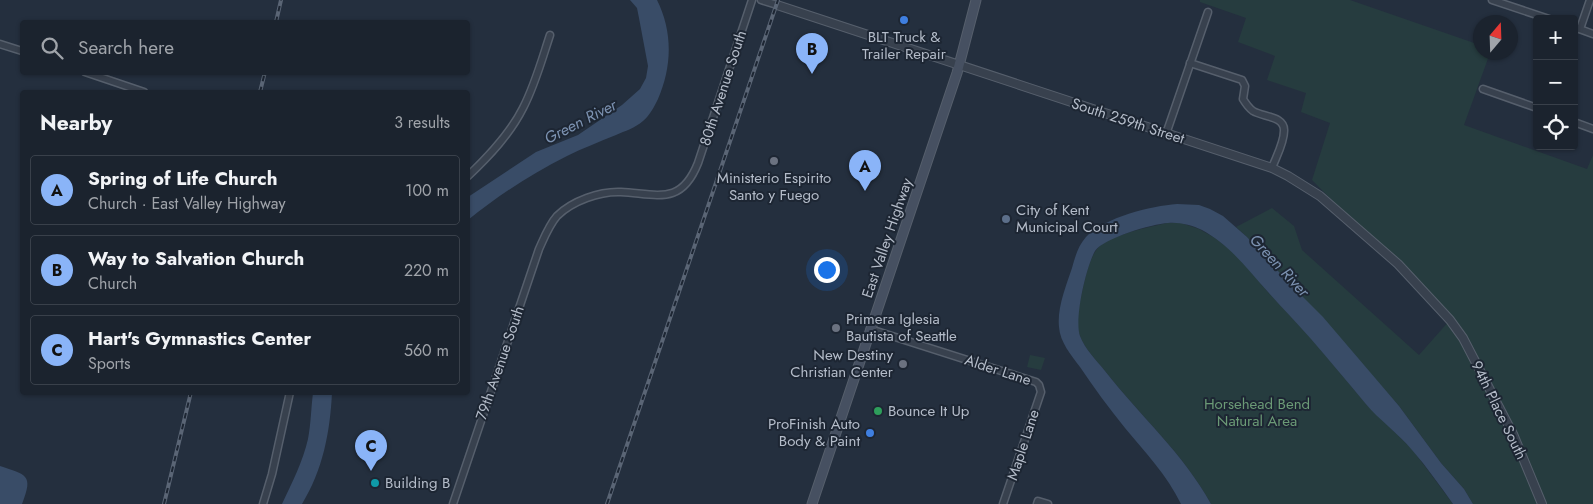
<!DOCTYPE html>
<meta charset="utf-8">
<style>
body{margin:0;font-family:Jost,sans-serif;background:#282f3a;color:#f1f3f6}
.controls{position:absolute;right:15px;top:15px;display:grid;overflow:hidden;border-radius:5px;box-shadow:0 1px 4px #0004}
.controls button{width:45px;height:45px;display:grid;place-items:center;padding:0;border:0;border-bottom:1px solid #39404a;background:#1b232e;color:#f1f3f6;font:25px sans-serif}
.compass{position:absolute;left:1473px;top:15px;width:45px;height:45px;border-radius:50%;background:#1b232e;box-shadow:0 1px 4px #0004;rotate:19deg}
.you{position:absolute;left:826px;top:269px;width:18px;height:18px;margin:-12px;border:4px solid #fff;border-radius:50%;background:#1a73e8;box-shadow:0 0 0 8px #1a73e833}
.badge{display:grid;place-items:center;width:32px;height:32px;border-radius:50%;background:#8ab4f8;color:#111;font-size:16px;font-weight:700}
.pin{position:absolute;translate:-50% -41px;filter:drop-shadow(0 1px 2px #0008)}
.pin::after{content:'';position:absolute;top:26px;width:18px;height:15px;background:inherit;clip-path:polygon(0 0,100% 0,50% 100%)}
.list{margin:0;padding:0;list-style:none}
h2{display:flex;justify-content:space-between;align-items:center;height:65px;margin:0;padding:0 20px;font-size:21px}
h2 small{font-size:16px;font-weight:400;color:#a0a4aa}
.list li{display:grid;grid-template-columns:32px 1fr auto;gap:15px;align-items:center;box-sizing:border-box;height:70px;margin:0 10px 10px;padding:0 10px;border:1px solid #39404a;border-radius:5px}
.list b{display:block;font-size:19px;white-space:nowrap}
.list p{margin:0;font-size:16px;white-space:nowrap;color:#a0a4aa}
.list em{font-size:16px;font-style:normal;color:#a0a4aa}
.icon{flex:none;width:28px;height:28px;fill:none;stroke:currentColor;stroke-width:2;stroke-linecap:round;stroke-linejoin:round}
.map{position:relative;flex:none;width:1593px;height:504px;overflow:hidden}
.search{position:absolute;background:#1b232e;box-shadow:0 1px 4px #0004;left:20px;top:20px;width:450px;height:55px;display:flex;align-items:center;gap:12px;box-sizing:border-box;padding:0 18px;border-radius:5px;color:#a0a4aa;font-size:19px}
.panel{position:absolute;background:#1b232e;box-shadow:0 1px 4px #0004;left:20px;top:90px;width:450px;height:305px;border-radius:5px}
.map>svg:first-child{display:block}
.green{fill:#263c3f}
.water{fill:#394c67}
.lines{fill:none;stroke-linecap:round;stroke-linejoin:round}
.minor-casing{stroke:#565f6c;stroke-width:9}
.tertiary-casing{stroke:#565f6c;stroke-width:10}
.secondary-casing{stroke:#565f6c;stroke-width:11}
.minor{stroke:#38414e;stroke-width:6}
.tertiary{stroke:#38414e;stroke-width:8}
.secondary{stroke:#465061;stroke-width:9}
.rail-casing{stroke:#5a6575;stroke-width:4}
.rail{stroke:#1d2633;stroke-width:2;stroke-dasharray:5.5;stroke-linecap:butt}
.shop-dot{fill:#3f7fe0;stroke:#1d2633;stroke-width:2}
.worship-dot{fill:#6b7280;stroke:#1d2633;stroke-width:2}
.service-dot{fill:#5c6f8a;stroke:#1d2633;stroke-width:2}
.leisure-dot{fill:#2e9e5b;stroke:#1d2633;stroke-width:2}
.culture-dot{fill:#0f9aa8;stroke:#1d2633;stroke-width:2}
.labels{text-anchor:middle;stroke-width:4;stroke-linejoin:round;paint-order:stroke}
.poi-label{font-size:15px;fill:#b4bcc9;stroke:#1d2633;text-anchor:start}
.street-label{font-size:15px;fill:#b4bcc9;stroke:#1d2633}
.park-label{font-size:15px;fill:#6b9a76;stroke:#1d2633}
.water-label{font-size:16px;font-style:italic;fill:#7c92b1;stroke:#1d2633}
</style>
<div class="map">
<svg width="1593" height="504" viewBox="0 0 1593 504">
<rect width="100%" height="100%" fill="#242f3e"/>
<!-- green -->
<g class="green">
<path d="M1200,0h150l130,45v7l10,1 -26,72 123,44 6,-14v349h-120l-9,-15 -23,-26 -42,-57 -152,-169 -11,-10 36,-19 22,18 8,24 117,105 31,-35 -138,-140 18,-57 -29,-11 5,-19 -39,-13 8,-24 -37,-14 8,-24 -46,-16z"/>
<path d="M1167,223h14l18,6 16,9 22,17 29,35 44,47 57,68 45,44 41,55h-242c-28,-51 -71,-88 -106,-133 -9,-11 -22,-24 -26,-38 -4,-13 1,-31 4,-45 3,-13 6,-28 14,-39 11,-14 53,-22 70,-26z"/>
<path d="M1030,355l15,3 -4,12 -14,-3z"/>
</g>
<!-- water -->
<g class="water">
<path d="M630,0h27c16,32 15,67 1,99 -4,8 -8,16 -15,22 -8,7 -18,10 -27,14 -17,7 -33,13 -49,21 -36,18 -68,39 -99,64v-23l68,-45 42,-17 44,-30 18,-16 6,-11 2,-12 -9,-48 -2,-10z"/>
<path d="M1177,204l22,1 11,4 13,7 24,21 43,47 33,33 76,89 42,57 23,26 9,15h-20c-13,-18 -26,-37 -41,-54 -14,-17 -33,-30 -47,-47 -18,-22 -36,-43 -54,-64 -14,-16 -29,-31 -43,-47 -21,-23 -38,-47 -66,-62 -10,-5 -23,-8 -34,-7 -16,1 -64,15 -73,28 -9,16 -21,68 -15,85 5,13 16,24 25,35 35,45 78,82 106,133h-30c-14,-29 -36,-52 -56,-76 -16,-20 -31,-40 -45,-61 -9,-12 -20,-25 -21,-40 -2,-19 7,-41 13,-59 3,-11 6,-22 14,-31 19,-20 65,-31 91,-33z"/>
<path d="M313,393h19c-2,39 -9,77 -30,111h-20c10,-21 21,-43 26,-65 3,-15 3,-31 5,-46z"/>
<path d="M0,466c26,9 34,8 22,38h-22z"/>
</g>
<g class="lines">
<defs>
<g id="minor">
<path d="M761,0l16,5"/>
<path d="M1492,0l57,19"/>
<path d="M1574,27l19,7"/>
<path d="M1580,29l10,-29"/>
<path d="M0,44l22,7"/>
<path d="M1190,63l52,17 3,6 -2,13c3,5 6,9 10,12 10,6 32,5 31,20 0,12 -8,26 -12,37"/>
<path d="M85,72l59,20"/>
<path d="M1483,89l54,19"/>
<path d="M1574,122l19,7"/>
<path d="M1166,134l42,-122"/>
<path d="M468,176c21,-20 42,-42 55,-68 12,-23 19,-49 27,-73"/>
<path d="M870,329l166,53 3,3 2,7 -38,112"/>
<path d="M263,504l9,-30 18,-82"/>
<path d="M453,504l86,-255c5,-11 10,-24 18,-33 15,-15 43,-25 64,-24 36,2 60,14 77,-29l54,-163"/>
<path d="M1037,504l1,-3 10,3"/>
</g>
<path id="tertiary" d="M777,5l495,163 16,8 32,20 78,68 52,56 13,18 50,96 29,70"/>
<path id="secondary" d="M812,504l145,-431 19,-73"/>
</defs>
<!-- minor casing -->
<use href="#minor" class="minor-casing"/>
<!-- tertiary casing -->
<use href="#tertiary" class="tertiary-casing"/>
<!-- secondary casing -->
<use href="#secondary" class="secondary-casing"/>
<!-- minor -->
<use href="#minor" class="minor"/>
<!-- tertiary -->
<use href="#tertiary" class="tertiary"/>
<!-- secondary -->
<use href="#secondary" class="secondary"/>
<defs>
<g id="rail">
<path d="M276,22l5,-22"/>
<path d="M260,92l5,-20"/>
<path d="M164,504l27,-112"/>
<path d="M607,504l171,-504"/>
</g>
</defs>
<!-- rail casing -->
<use href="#rail" class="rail-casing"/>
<!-- rail -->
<use href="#rail" class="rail"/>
</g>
<!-- markers -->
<g class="shop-dot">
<circle cx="904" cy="20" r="5"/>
<circle cx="870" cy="433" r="5"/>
</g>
<g class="worship-dot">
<circle cx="774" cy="161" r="5"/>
<circle cx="836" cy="328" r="5"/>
<circle cx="903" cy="364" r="5"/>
</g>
<circle class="service-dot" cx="1006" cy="219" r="5"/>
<circle class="leisure-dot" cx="878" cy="411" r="5"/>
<circle class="culture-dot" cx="375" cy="483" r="5"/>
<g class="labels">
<!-- poi labels -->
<g class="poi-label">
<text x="904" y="42" text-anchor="middle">BLT Truck &amp;<tspan x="904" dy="17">Trailer Repair</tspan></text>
<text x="774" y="183" text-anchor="middle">Ministerio Espirito<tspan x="774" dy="17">Santo y Fuego</tspan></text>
<text x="1016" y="215">City of Kent<tspan x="1016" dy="17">Municipal Court</tspan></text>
<text x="846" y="324">Primera Iglesia<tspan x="846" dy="17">Bautista of Seattle</tspan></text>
<text x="893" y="360" text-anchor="end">New Destiny<tspan x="893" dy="17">Christian Center</tspan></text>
<text x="888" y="416">Bounce It Up</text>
<text x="860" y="429" text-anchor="end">ProFinish Auto<tspan x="860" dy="17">Body &amp; Paint</tspan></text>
<text x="385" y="488">Building B</text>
</g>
<!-- street labels -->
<g class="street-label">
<text transform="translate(723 88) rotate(-72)" y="5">80th Avenue South</text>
<text transform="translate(1128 121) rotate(18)" y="5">South 259th Street</text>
<text transform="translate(887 238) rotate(-71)" y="5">East Valley Highway</text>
<text transform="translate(500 363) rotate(-71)" y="5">79th Avenue South</text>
<text transform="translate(998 370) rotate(18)" y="5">Alder Lane</text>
<text transform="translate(1499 410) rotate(64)" y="5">94th Place South</text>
<text transform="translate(1023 445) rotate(-72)" y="5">Maple Lane</text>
</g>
<!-- park labels -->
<g class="park-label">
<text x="1257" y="409">Horsehead Bend<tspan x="1257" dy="17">Natural Area</tspan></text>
</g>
<!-- water labels -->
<g class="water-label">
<text transform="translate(580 121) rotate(-27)" y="6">Green River</text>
<text transform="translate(1280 265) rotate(47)" y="6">Green River</text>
</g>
</g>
</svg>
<div class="controls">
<button>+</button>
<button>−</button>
<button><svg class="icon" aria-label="locate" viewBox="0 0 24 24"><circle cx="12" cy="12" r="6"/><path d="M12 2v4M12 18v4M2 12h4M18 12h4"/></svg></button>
</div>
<svg class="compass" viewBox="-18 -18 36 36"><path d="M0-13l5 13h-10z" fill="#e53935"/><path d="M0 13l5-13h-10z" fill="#a0a4aa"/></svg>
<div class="you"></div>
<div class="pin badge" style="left:865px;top:191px">A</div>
<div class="pin badge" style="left:812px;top:74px">B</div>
<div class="pin badge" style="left:371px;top:471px">C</div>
<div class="search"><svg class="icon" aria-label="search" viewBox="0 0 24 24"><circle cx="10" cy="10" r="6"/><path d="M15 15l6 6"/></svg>Search here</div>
<section class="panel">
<h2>Nearby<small>3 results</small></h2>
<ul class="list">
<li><span class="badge">A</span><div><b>Spring of Life Church</b><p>Church · East Valley Highway</p></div><em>100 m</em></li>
<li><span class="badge">B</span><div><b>Way to Salvation Church</b><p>Church</p></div><em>220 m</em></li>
<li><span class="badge">C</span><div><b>Hart's Gymnastics Center</b><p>Sports</p></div><em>560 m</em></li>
</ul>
</section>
</div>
